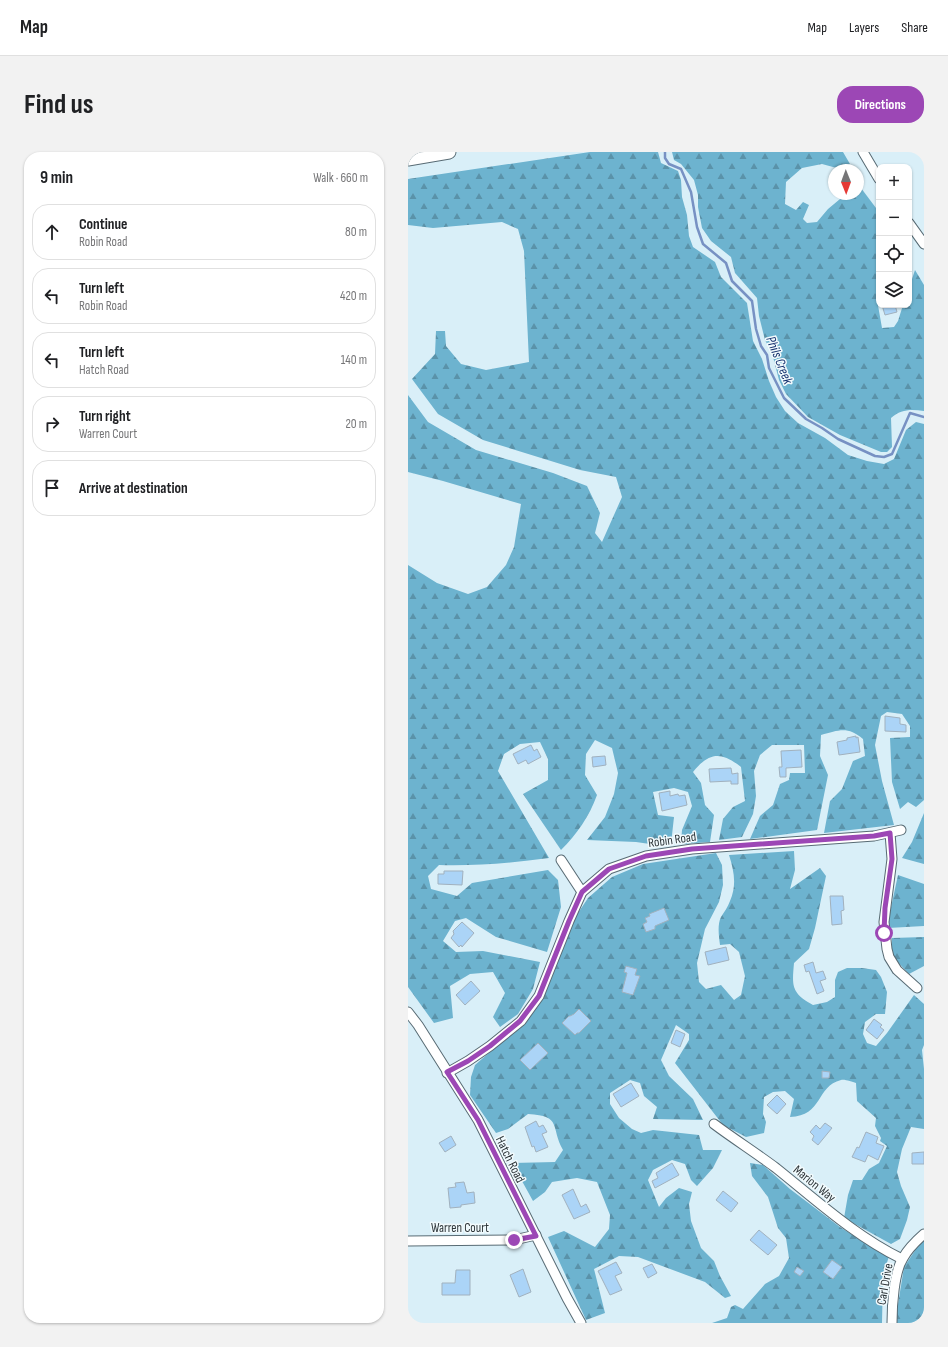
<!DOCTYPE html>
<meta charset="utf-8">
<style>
body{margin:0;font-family:"Sofia Sans Condensed",sans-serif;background:#f2f2f2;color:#202124}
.controls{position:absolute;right:12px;top:12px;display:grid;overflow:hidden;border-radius:8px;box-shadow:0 1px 3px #0004}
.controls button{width:36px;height:36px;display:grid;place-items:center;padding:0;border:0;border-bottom:1px solid #e0e0e0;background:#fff;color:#202124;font:20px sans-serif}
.compass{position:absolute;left:420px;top:12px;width:36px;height:36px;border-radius:50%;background:#fff;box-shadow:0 1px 3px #0004;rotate:179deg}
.stop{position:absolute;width:12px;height:12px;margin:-9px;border:3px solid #9c47b5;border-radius:50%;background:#fff}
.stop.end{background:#9c47b5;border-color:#fff;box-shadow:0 1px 4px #0008}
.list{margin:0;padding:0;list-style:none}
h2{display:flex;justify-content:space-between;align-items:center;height:52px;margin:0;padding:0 16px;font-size:17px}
h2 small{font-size:13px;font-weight:400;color:#757577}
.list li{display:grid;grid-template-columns:26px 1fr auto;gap:12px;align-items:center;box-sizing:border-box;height:56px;margin:0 8px 8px;padding:0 8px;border:1px solid #e0e0e0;border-radius:16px}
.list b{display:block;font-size:15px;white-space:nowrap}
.list p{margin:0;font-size:13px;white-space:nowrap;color:#757577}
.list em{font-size:13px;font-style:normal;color:#757577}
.icon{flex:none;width:22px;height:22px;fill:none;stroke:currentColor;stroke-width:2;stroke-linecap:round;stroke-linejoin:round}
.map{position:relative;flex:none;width:516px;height:1171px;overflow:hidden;border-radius:16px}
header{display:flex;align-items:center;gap:24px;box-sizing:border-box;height:56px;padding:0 20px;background:#fff;border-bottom:1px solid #e0e0e0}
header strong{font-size:19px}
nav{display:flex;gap:22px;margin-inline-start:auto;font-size:14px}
.intro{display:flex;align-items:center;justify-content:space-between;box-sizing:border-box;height:96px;padding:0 24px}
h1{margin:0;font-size:28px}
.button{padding:10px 18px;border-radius:16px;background:#9c47b5;color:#fff;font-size:14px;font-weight:700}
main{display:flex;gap:24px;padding:0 24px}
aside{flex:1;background:#fff;border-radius:16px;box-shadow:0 1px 3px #0004}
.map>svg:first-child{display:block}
.forest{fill:url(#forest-firs)}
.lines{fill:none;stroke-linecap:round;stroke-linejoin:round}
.stream{stroke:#7791c3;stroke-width:2.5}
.building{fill:#abd4f7;stroke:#a1b1be}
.street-casing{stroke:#586b74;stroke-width:11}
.secondary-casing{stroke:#586b74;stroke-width:15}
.street{stroke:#fff;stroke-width:9}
.secondary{stroke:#fff;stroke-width:13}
.route{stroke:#9c47b5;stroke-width:5}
.labels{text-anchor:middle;stroke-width:3;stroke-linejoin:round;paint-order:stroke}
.street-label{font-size:13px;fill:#2d3539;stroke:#f1fafd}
.water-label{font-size:14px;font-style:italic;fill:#16326f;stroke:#f1fafd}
</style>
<header>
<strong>Map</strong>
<nav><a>Map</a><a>Layers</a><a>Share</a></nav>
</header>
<div class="intro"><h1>Find us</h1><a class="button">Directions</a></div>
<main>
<aside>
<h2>9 min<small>Walk · 660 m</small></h2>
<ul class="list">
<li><svg class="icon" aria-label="ahead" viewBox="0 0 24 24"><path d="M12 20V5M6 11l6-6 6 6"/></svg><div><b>Continue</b><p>Robin Road</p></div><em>80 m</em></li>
<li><svg class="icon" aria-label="left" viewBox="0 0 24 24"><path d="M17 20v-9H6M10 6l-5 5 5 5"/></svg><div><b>Turn left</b><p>Robin Road</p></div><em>420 m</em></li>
<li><svg class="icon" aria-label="left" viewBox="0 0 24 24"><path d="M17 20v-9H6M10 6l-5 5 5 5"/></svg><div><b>Turn left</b><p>Hatch Road</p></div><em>140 m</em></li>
<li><svg class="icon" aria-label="right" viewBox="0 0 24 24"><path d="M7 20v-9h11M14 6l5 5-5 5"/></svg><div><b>Turn right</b><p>Warren Court</p></div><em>20 m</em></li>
<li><svg class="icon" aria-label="arrive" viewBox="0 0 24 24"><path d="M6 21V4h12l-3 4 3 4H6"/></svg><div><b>Arrive at destination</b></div></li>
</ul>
</aside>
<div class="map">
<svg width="516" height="1171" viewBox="0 0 516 1171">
<defs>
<pattern id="forest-firs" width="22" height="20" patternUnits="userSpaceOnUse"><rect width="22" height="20" fill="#6db3cf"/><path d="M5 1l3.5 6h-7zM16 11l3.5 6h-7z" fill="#5a92a9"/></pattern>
</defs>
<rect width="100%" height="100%" fill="#d9eff8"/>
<!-- forest -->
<g class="forest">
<path d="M182,0h68l3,11 17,8 3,9 1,17 5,18 2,21 4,11 22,15 6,15 26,26 6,38 9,18 7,22 7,16 9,14 13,12 27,15 23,17 19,6 17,3 10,-5 12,-29 10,-8 8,2v376l-8,7 -8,-5 -8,7 -8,-27 -2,-44 20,-1v-11l-8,-12 -15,-2 -6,4 -6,29 7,36 12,44 -70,8 6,-32 12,-12 11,-28 12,-5 -2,-17c-15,-13 -24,-9 -42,-4l-1,21 8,19 -11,55 -67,9 10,-23 13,-11 7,-21 9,-4 1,-7h15l-1,-28h-32l-12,10 -6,16 2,25 -3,18 -11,23 -23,3 4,-21 10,-12 12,-6 -4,-34c-20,-16 -32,-15 -48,5l8,11 4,22 9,10 -4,27 -29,2 1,-14 10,-24 -4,-14 -14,-4 -21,4 5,23 16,2 -3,27 -14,1 -21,-3 -49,-2 18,-23 9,-23 4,-21 -6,-25 -17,-8 -9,14 -1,21 12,20c-8,22 -20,39 -36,55l-38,-56 25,-14v-21l-8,-17 -20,2 -16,10 -6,17 51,87c-37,5 -73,8 -110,7l-11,11 3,13 26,7 15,-13 76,-13 10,10 3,27 -14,45 -51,-15 -30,-19 -11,3 -12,20 13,11 27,-1 57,11 -7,27 -15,25 -18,13 -7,-10 12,-24 -12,-21 -23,2 -20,12 3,32 -19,5 -26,-36v-422l29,18 31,11 19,-7 19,-22 8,-18 7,-43 -78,-23 -35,-9v-77l20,27 48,28 77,23 34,13 13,27 -5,20 7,9 20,-45 -6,-20 -36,-7 -97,-30 -45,-26 -26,-35 23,-25 1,-23h9l1,15 15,18 25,6 43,-8 -5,-111 -6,-22 -16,-7 -69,6 -25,-3v-46z"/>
<path d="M264,0h171l7,12 -6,6 -22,-6 -20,4 -16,14 -1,22 11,6 7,-8 6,3 -6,14 4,4 10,-1 11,-13 18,-15h12v-10l21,28v81l-3,1 6,34 12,-1 4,-6 5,-16h6v-17l6,-18 9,15v126c-13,-2 -23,-2 -33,7l1,29 -5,5h-6l-41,-17 -32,-18 -22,-23 -7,-14 -7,-27 -7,-13 -6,-24 -2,-18 -22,-25 -4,-16 -20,-16 -9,-13 -4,-21v-12l-4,-15 -13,-16 -7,-4z"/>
<path d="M516,661v51l-22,-6 10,-16z"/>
<path d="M386,699l1,19 -5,19 30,-21 6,8 -11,52 -6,21 -15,14c-2,23 -3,30 19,42l14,-3 8,-5v-17l3,-8 9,-4h15l14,2 5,7 6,15 -2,22h-9l-11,8 -2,12 4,9 9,3 11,-13 27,-38 10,9v41l-2,5 2,19v60l-13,-2 -9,22 -5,23 4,14 9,21 -3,13 -7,19 -9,5 -47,-26 4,-23 5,-15h9l7,-11 10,-6 8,-17 -7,-5 1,-3 -6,-12 1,-8 -19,-17 -1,-18c-4,-1 -11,-4 -15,-3 -25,6 -18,36 -51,37l4,-18 -9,-8 -12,1 -9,5 -1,17 3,8 -2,11 -18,4 -23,-12 -48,-62 14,-23v-6l-13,-9 -15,35 8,16 24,23 10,21 -50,-1 4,-12 -13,-11 -4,-13 -10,-3 -20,13v11l9,14 13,11 9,4 12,-3 46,5 4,15h19l-9,18 -16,18 -6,-6 -6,-16 -13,-4 -19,10 -5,10 11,27 7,-9 13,-10 13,4 -3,12 2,17 10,27 13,13 6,15 11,20 -6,2 -20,-16 -67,-25 -19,-1 -25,13 11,44 -19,7 -38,-83 16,-6 31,16 14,-18 1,-14 -13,-33 -20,-4 -25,4 -7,10 -12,9 -21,-38 43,-1 8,-12c-13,-23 0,-34 -35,-36l-20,15 -12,4 -26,-38 1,-18 4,-12 46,-40 41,-77 16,-35 10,-15 24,-21 31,-13 73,-11 6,12 1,20 -4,17 -14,27 -8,34 2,19 7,7 15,-4 13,15 7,-5 4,-19 -6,-24 -9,-8 -10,1c-1,-8 -3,-20 1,-28 3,-5 7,-10 9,-16 7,-16 4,-30 -1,-46z"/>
<path d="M490,723l26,9v42l-36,2 2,-16z"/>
<path d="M516,785v29l-15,8 -17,-18v-18z"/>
<path d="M342,1011l13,2 27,24 50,38 39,25 10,4 -6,20 -1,47h-184h14l15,-5 4,-11 4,-2 8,4 22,-25 14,-8 10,-18 -3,-20 -8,-10 -10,-31 -16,-21z"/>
<path d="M516,1088v83h-29l9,-56 12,-18z"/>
</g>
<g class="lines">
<!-- stream -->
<path class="stream" d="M257,0v6l4,6 12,5 10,23 6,35 6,17 23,19 6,18 20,20 4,28 5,17 6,9 2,13 15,30 22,21 16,9 16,11 37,17 9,1 8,-3 18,-41 14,4"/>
</g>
<!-- building -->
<g class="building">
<path d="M474,153h13l2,7 -12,3z"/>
<path d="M477,564l15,2v6l6,1v7l-21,-1z"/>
<path d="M448,584v2l2,-1 2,15 -21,3 -2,-13 10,-2v-2z"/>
<path d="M123,593l3,6 3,-2 4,8 -13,7 -2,-4 -8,4 -5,-10z"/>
<path d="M393,598l1,17 -16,1v9h-6l-1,-10h3l-1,-16z"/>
<path d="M197,604l1,9 -13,2 -1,-10z"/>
<path d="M323,616l1,6 6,-1v11h-7v-3l-21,1 -1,-13z"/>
<path d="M262,639v5l8,-2 1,2 6,-1 2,10 -25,6 -3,-18z"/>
<path d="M36,719h19l-1,14 -24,-1v-10h6z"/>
<path d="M422,744h13l1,14 -3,1 1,13 -10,1z"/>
<path d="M256,756l5,12 -14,6v3l-9,3 -3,-8 4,-2 -2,-4 5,-2 -1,-2z"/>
<path d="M54,770l12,11 -12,14 -1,-2 -2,2 -8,-9 3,-4 -1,-3z"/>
<path d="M318,795l3,13 -21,5 -3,-13z"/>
<path d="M405,810l3,11 7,-2 3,8 -6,2 4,10 -7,3 -8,-23 -3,1 -2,-7z"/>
<path d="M218,814l11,3 -2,6 5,1 -7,19 -11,-3 5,-19 -3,-1z"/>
<path d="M63,829l9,10 -15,14 -9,-10z"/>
<path d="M171,857l12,12 -12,12h-2l-2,2 -13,-12 7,-7h1l4,-2z"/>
<path d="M466,867l8,6 -2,2 4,3 -7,9 -11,-9z"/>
<path d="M268,878l9,4 -5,13 -9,-4z"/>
<path d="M130,891l10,10 -18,17 -10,-10z"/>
<path d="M414,919l8,1 -1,6h-7z"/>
<path d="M223,931l8,13 -18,11 -8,-13z"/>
<path d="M369,943l9,9 -9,10 -10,-9z"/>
<path d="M128,969l3,6 4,-2 4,7 -5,2 6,13 -12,5 -2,-6 -2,1 -7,-20z"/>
<path d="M417,971l7,5 -14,17 -6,-5 2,-4 -4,-4 6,-7 4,4z"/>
<path d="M458,980l12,5 -2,6 8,3 -6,14 -10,-5 -3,7 -13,-5 5,-10 2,1z"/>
<path d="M43,984l5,9 -11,7 -6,-9z"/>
<path d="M516,1000v12h-12v-11z"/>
<path d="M264,1011l7,12 -24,13 -3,-7 6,-3 -2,-5z"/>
<path d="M56,1030l3,11 7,-1 1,11 -14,2v2l-11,1 -2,-20 8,-1 -1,-4z"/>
<path d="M165,1037l8,18 5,-3 4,8 -16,7 -12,-24z"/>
<path d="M315,1039l15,12 -7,9 -15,-12z"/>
<path d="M351,1078l18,15 -9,10 -18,-15z"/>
<path d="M424,1108l10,7 -9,12 -10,-7z"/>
<path d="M208,1110l6,11 -7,3 7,14 -12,5 -12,-24z"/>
<path d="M244,1112l5,9 -9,5 -5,-10z"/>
<path d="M389,1115l7,4 -4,5 -6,-4z"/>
<path d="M115,1117l8,23 -12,5 -9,-22z"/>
<path d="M48,1118h14v25h-28v-12h13z"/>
</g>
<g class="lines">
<defs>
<g id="street">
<path d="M455,0l16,27"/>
<path d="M501,71l15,21"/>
<path d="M482,681l2,26 -8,63 3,27 2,8 8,13 20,18"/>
<path d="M153,708l21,32"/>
<path d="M0,860l10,13 60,95 89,178 14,25"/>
<path d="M39,921l21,-12 22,-15 31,-25 18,-25 30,-75 13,-29 27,-23 37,-13 46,-7 182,-13 27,-6"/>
<path d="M306,972c20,15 42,29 62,44 40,32 79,68 126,91"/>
<path d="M0,1089l106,-1 22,-5"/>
<path d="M484,1171c0,-17 2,-51 11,-65 5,-9 13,-17 21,-24"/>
</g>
<path id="secondary" d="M0,7l41,-7"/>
</defs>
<!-- street casing -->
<use href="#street" class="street-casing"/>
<!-- secondary casing -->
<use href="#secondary" class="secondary-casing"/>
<!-- street -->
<use href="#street" class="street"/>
<!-- secondary -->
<use href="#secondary" class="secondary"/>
</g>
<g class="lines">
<!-- route -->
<path class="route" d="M106,1088l22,-4 -58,-116 -31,-48 21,-11 22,-15 30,-25 19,-25 30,-75 13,-29 27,-23 37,-13 46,-7 182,-13 16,-3 2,26 -7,49 -1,25"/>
</g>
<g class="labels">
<!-- street labels -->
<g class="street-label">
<text transform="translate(264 687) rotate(-8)" y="5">Robin Road</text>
<text transform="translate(103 1007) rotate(64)" y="5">Hatch Road</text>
<text transform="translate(407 1031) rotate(39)" y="5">Marion Way</text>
<text x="52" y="1080">Warren Court</text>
<text transform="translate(476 1132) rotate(-80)" y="5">Carl Drive</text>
</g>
<!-- water labels -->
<g class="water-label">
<text transform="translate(372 208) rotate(68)" y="5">Phils Creek</text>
</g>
</g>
</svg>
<div class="controls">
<button>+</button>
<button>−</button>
<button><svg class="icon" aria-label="locate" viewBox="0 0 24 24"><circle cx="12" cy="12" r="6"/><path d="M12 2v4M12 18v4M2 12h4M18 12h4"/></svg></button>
<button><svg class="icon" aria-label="layers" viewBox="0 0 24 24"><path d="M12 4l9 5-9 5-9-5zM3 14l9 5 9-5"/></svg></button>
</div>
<svg class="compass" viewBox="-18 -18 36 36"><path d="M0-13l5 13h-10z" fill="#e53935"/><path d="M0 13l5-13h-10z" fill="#757577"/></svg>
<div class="stop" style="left:476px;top:781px"></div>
<div class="stop end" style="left:106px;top:1088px"></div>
</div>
</main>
